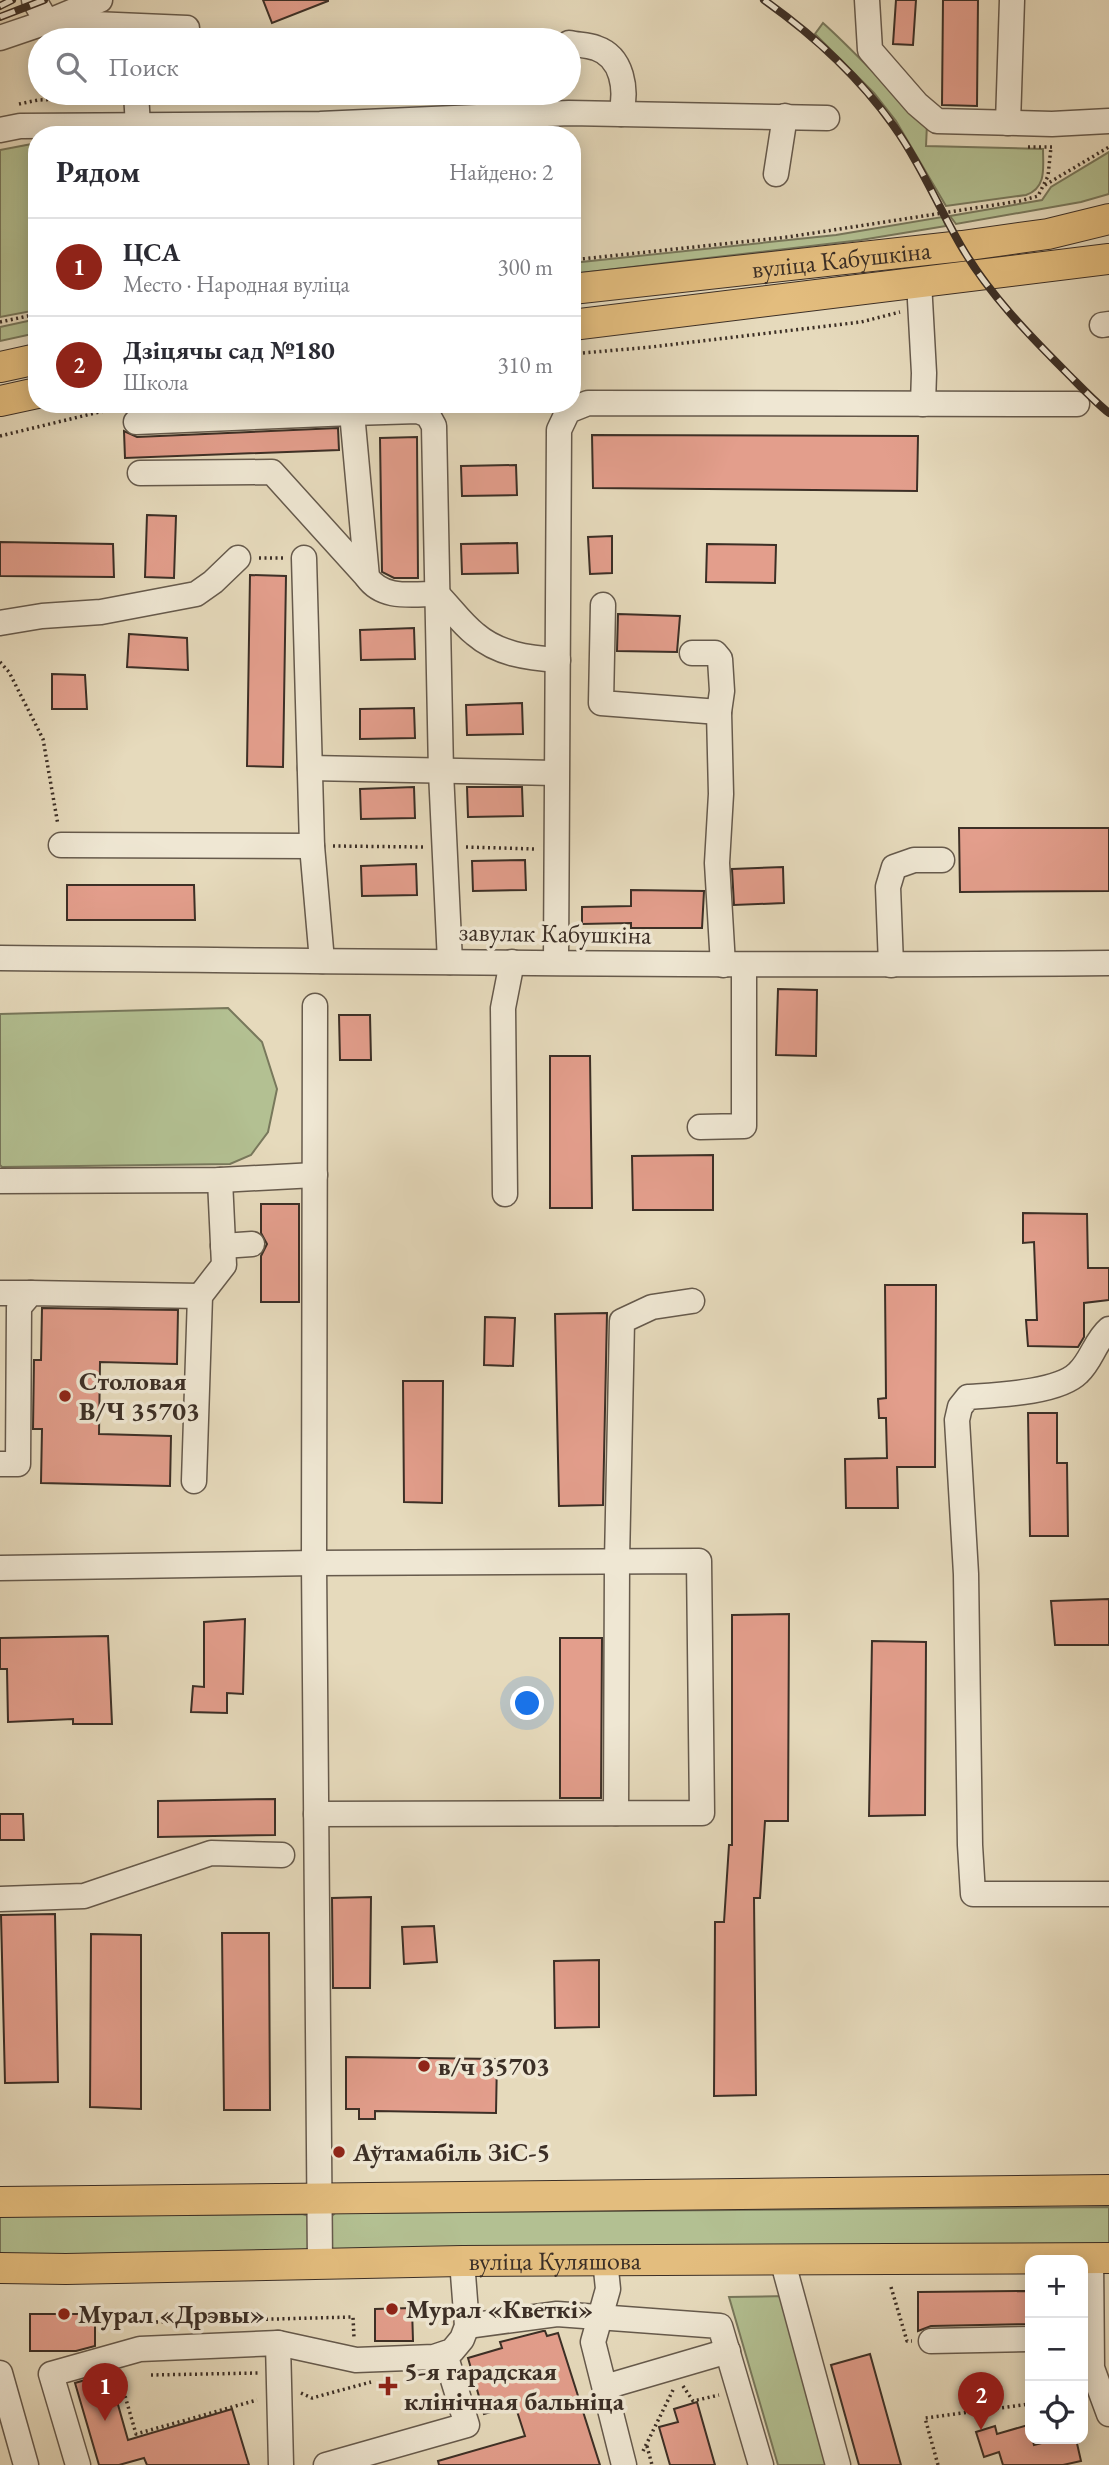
<!DOCTYPE html>
<html lang="ru">
<meta charset="utf-8">
<style>
body{margin:0;font-family:"EB Garamond",serif;background:#f2f2f3;color:#2b2b33}
.controls{position:absolute;right:21px;bottom:21px;display:grid;overflow:hidden;border-radius:14px;box-shadow:0 4px 18px #0003}
.controls button{width:63px;height:63px;display:grid;place-items:center;padding:0;border:0;border-bottom:2px solid #e1e1e2;background:#fff;color:#2b2b33;font:35px sans-serif}
.you{position:absolute;left:528px;top:1704px;width:24px;height:24px;margin:-18px;border:5px solid #fff;border-radius:50%;background:#1a73e8;box-shadow:0 0 0 10px #1a73e833}
.badge{display:grid;place-items:center;width:46px;height:46px;border-radius:50%;background:#8f2418;color:#fff;font-size:23px;font-weight:700}
.pin{position:absolute;translate:-50% -58px;filter:drop-shadow(0 2px 4px #0008)}
.pin::after{content:'';position:absolute;top:37px;width:24px;height:21px;background:inherit;clip-path:polygon(0 0,100% 0,50% 100%)}
.list{margin:0;padding:0;list-style:none}
h2{display:flex;justify-content:space-between;align-items:center;height:91px;margin:0;padding:0 28px;font-size:30px}
h2 small{font-size:23px;font-weight:400;color:#7c7c81}
.list li{display:grid;grid-template-columns:46px 1fr auto;gap:21px;align-items:center;box-sizing:border-box;height:98px;padding:0 28px;border-top:2px solid #e1e1e2}
.list b{display:block;font-size:26px;white-space:nowrap}
.list p{margin:0;font-size:23px;white-space:nowrap;color:#7c7c81}
.list em{font-size:23px;font-style:normal;color:#7c7c81}
.icon{flex:none;width:38px;height:38px;fill:none;stroke:currentColor;stroke-width:2;stroke-linecap:round;stroke-linejoin:round}
.map{position:relative;flex:none;width:1109px;height:2465px;overflow:hidden}
.search{position:absolute;background:#fff;box-shadow:0 4px 18px #0003;left:28px;top:28px;width:553px;height:77px;display:flex;align-items:center;gap:18px;box-sizing:border-box;padding:0 24px;border-radius:38px;color:#7c7c81;font-size:26px}
.panel{position:absolute;background:#fff;box-shadow:0 4px 18px #0003;left:28px;top:126px;width:553px;height:287px;border-radius:28px}
.map>svg:first-child{display:block}
.green{fill:#b3c092;stroke:#78785c;stroke-width:2}
.building{fill:#e39e8c;stroke:#3c2f26;stroke-width:2}
.lines{fill:none;stroke-linecap:round;stroke-linejoin:round}
.minor-casing{stroke:#665a4c;stroke-width:27}
.major-casing{stroke:#3c2f26;stroke-width:32}
.path{stroke:#3c2f26;stroke-width:3.5;stroke-dasharray:2 3.5;stroke-linecap:butt}
.minor{stroke:#efe7d3;stroke-width:24}
.major{stroke:#e3bd7e;stroke-width:30}
.rail-casing{stroke:#3c2f26;stroke-width:8}
.rail{stroke:#efe7d3;stroke-width:5;stroke-dasharray:16;stroke-linecap:butt}
.poi-dot{fill:#8f2418;stroke:#efe7d3;stroke-width:2.5}
.labels{text-anchor:middle;stroke-width:7;stroke-linejoin:round;paint-order:stroke}
.street-label{font-size:26px;fill:#3c2f26;stroke:#efe7d3}
.poi-label{font-size:26px;font-weight:bold;fill:#3c2f26;stroke:#efe7d3;text-anchor:start}
</style>
<div class="map">
<svg width="1109" height="2465" viewBox="0 0 1109 2465">
<rect width="100%" height="100%" fill="#e6dabc"/>
<filter id="stains"><feTurbulence type="fractalNoise" baseFrequency=".00286" numOctaves="4"/><feColorMatrix values="0 0 0 0 .2 0 0 0 0 .09 0 0 0 0 .02 0 0 0 .5 -.17"/></filter>
<radialGradient id="worn" r=".72"><stop offset=".6" stop-color="#630" stop-opacity="0"/><stop offset="1" stop-color="#630" stop-opacity=".3"/></radialGradient>
<!-- green -->
<g class="green">
<path d="M823,23c36,32 67,69 104,101l-1,22 117,3c0,18 4,39 -17,46l-80,11 -50,-85 -22,-28 -59,-59z"/>
<path d="M37,143v167l-37,7v-167z"/>
<path d="M1109,152v42l-28,8 -125,22 -6,-8 92,-16 9,-13z"/>
<path d="M942,217l4,9 -85,14 -289,34v-11l264,-28z"/>
<path d="M37,319v14l-37,8v-14z"/>
<path d="M228,1008l34,34 15,47 -9,43 -17,23 -21,9 -228,3 -2,-2v-151z"/>
<path d="M1109,2207v40l-774,6 -5,-7 1,-29 4,-4z"/>
<path d="M302,2214l7,2 -1,36 -308,6v-42z"/>
<path d="M787,2296l46,169h-55l-49,-168z"/>
</g>
<!-- building -->
<g class="building">
<path d="M263,0h65v1l-56,22z"/>
<path d="M896,0h20l-3,45 -20,-1z"/>
<path d="M943,0h35l-1,106 -35,-1z"/>
<path d="M338,428l1,22 -214,8 -1,-27 13,6z"/>
<path d="M592,435l326,1 -1,55 -324,-3z"/>
<path d="M417,437l1,141h-24l-12,-6 -2,-134z"/>
<path d="M516,465l1,30 -55,1 -1,-30z"/>
<path d="M147,515l29,1 -2,62 -29,-1z"/>
<path d="M612,536v37l-22,1 -2,-37z"/>
<path d="M0,542l113,2 1,33 -114,-1z"/>
<path d="M517,543l1,30 -56,1 -1,-30z"/>
<path d="M707,544l69,1 -1,38 -69,-1z"/>
<path d="M250,575l36,1 -3,191 -36,-1z"/>
<path d="M618,614l62,2 -3,36 -60,-1z"/>
<path d="M414,628l1,31 -54,1 -1,-30z"/>
<path d="M129,634l58,4 1,32 -61,-3z"/>
<path d="M52,674l33,1 2,34h-35z"/>
<path d="M522,703l1,31 -56,1 -1,-30z"/>
<path d="M414,708l1,30 -55,1v-30z"/>
<path d="M414,787l1,31 -54,1 -1,-30z"/>
<path d="M467,787h55l1,29 -55,1z"/>
<path d="M959,828h150v63l-149,1z"/>
<path d="M525,860l1,30 -53,1 -1,-30z"/>
<path d="M416,864l1,31 -55,1 -1,-30z"/>
<path d="M783,867l1,36 -50,2 -2,-36z"/>
<path d="M67,885h127l1,35h-128z"/>
<path d="M631,890l73,1 -2,37h-71v-5l-49,1v-17l49,-1z"/>
<path d="M778,989l39,1 -1,66 -40,-1z"/>
<path d="M339,1015h31l1,45h-31z"/>
<path d="M550,1056h40l2,152h-42z"/>
<path d="M713,1155v55h-80l-1,-54z"/>
<path d="M261,1204h38v98h-38v-46l6,-12 -6,-11z"/>
<path d="M1023,1213l64,1 1,54h21v32l-25,3v34l-6,10 -50,-1 -2,-26h11l-3,-78 -11,1z"/>
<path d="M885,1285h51l-1,182h-38l1,41h-52l-1,-49 42,-1 -1,-40h-7l-1,-19 8,-1z"/>
<path d="M42,1308l136,2 -1,54 -77,-2 -1,72 72,2 -1,50 -129,-3 1,-54h-9l1,-69h7z"/>
<path d="M607,1313l-4,192 -44,1 -4,-192z"/>
<path d="M485,1317l30,1 -2,48 -29,-1z"/>
<path d="M403,1381h40l-1,122 -38,-1z"/>
<path d="M1028,1413h29v50h10l1,73h-38z"/>
<path d="M1109,1599v46h-54l-4,-44z"/>
<path d="M789,1614l-1,207h-23l-5,77h-6l2,197 -42,1 1,-174h9l5,-77h3v-230z"/>
<path d="M245,1619l-2,75 -16,-1v20l-36,-1 2,-26 11,1v-65z"/>
<path d="M108,1636l4,88h-39v-5l-65,3 -1,-53h-7v-31z"/>
<path d="M560,1638h42l-1,160h-41z"/>
<path d="M872,1641l54,1 -1,173 -56,1z"/>
<path d="M275,1799v36l-117,2v-36z"/>
<path d="M0,1814h23l1,26h-24z"/>
<path d="M371,1897l-1,91h-37l-1,-90z"/>
<path d="M55,1914l3,168 -53,1 -4,-168z"/>
<path d="M434,1926l3,36 -33,2 -2,-37z"/>
<path d="M222,1933h47l1,177h-46z"/>
<path d="M91,1934l50,1v174l-51,-2z"/>
<path d="M599,1960v67l-44,1 -1,-67z"/>
<path d="M346,2057l151,2 -1,54 -121,-2v8h-16v-10h-13z"/>
<path d="M1030,2291v33l-99,2 -13,5v-39z"/>
<path d="M412,2308l1,33h-38v-32z"/>
<path d="M30,2314h65v32l-19,5h-46z"/>
<path d="M543,2331h2l2,5 11,-3 42,132h-161l-1,-4 87,-25 -10,-31 -31,9 -16,-56 34,-10 -2,-6z"/>
<path d="M870,2354l31,111h-42l-28,-100z"/>
<path d="M109,2373l19,67 104,-31 17,56h-102l-3,-7 -25,7h-20l-24,-82z"/>
<path d="M697,2402l18,63h-45l-11,-38 19,-5 -4,-13z"/>
<path d="M1028,2425l6,20 23,-6h19l5,22 -18,4h-60l-4,-13 -15,5 -8,-25 19,-6 2,8z"/>
</g>
<g class="lines">
<defs>
<g id="minor">
<path d="M34,0l13,22 53,-22"/>
<path d="M867,0l3,50 47,54 20,17 115,3 57,-3"/>
<path d="M0,38l47,-16 140,6"/>
<path d="M569,43c9,2 19,2 27,5 27,9 31,42 25,66"/>
<path d="M136,93l2,33"/>
<path d="M1008,123l4,-123"/>
<path d="M0,130l20,-4 300,-2 249,-11 258,5"/>
<path d="M776,174l9,-58"/>
<path d="M919,282l5,91 -1,31"/>
<path d="M1102,325l7,-1"/>
<path d="M352,413l66,-2 10,4 6,11 7,346 9,190"/>
<path d="M136,422l216,-9 15,164c16,23 45,17 70,17 13,13 24,29 38,40 23,20 53,24 83,26"/>
<path d="M140,473l132,-1 95,105"/>
<path d="M304,558l8,288 10,115"/>
<path d="M603,605l-2,98 118,9"/>
<path d="M0,623l42,-7 59,-4 95,-18 17,-12 25,-24"/>
<path d="M692,653h23l5,6 2,32 -3,21 2,82 -4,69 6,102"/>
<path d="M310,768l245,5"/>
<path d="M61,845l251,1"/>
<path d="M0,958c370,3 739,9 1109,5"/>
<path d="M556,962l3,-532 9,-19 20,-8 489,1"/>
<path d="M891,965l-3,-78 6,-20 20,-7h28"/>
<path d="M315,1006l-1,557 6,700"/>
<path d="M700,1127l44,-1v-161"/>
<path d="M0,1181l220,-1 95,-5"/>
<path d="M505,1194l-2,-186 9,-46"/>
<path d="M223,1246l29,-2"/>
<path d="M0,1293h31"/>
<path d="M1109,1329c-14,12 -17,31 -31,44 -20,20 -83,22 -110,24l-8,10 -3,13 9,154 4,271 3,49h136"/>
<path d="M0,1464h18l1,-157 12,-14 169,3"/>
<path d="M194,1481l6,-185 24,-31 -4,-85"/>
<path d="M0,1568l314,-5 385,-2 3,252 -386,1"/>
<path d="M616,1813l1,-252 5,-240 30,-14 40,-6"/>
<path d="M0,1899l84,-3 127,-43 71,2"/>
<path d="M1091,2258l1,110 17,46"/>
<path d="M782,2259l56,206"/>
<path d="M605,2260l3,29 -15,53 31,123"/>
<path d="M467,2326l90,-12 163,12 41,139"/>
<path d="M931,2341l99,-2"/>
<path d="M278,2343l78,17 78,-3 18,-6 10,-12 5,-13 -5,-65"/>
<path d="M0,2373l26,92"/>
<path d="M605,2387l123,-36"/>
<path d="M78,2465l-27,-91 89,-25 138,-6 3,122"/>
<path d="M326,2465l141,-40 -22,-71"/>
</g>
<g id="major">
<path id="s1" d="M572,289l390,-43 86,-12 61,-15"/>
<path d="M572,325l537,-66"/>
<path d="M0,367l37,-8"/>
<path d="M0,401l37,-8"/>
<path d="M0,2202l1109,-12"/>
<path id="s2" d="M0,2268l66,1 396,-8 647,-3"/>
</g>
</defs>
<!-- minor casing -->
<use href="#minor" class="minor-casing"/>
<!-- major casing -->
<use href="#major" class="major-casing"/>
<!-- path -->
<g class="path">
<path d="M302,93l6,10"/>
<path d="M155,96l88,-3"/>
<path d="M19,104l19,-4 78,-3"/>
<path d="M1028,147h24"/>
<path d="M1045,185l64,-38"/>
<path d="M572,260l216,-23 232,-36 18,-5 10,-20 3,-29"/>
<path d="M0,322l37,-8"/>
<path d="M572,354l79,-7 210,-25 39,-10"/>
<path d="M0,436l120,-29"/>
<path d="M259,558h24"/>
<path d="M0,662l9,10 34,67 15,86"/>
<path d="M333,846l90,1"/>
<path d="M466,847l69,2"/>
<path d="M891,2287l16,54h5"/>
<path d="M156,2322l197,-5 1,21"/>
<path d="M119,2375l17,59 121,-34"/>
<path d="M151,2375l107,-2"/>
<path d="M683,2386l10,15 26,-6"/>
<path d="M301,2393l11,5 59,-16"/>
<path d="M647,2446l5,19"/>
<path d="M643,2451l31,-63"/>
<path d="M938,2465l-13,-47 105,-14"/>
</g>
<!-- minor -->
<use href="#minor" class="minor"/>
<!-- major -->
<use href="#major" class="major"/>
<defs>
<g id="rail">
<path d="M764,0c48,34 95,77 129,125 27,38 45,81 68,121 28,48 67,88 106,127 13,13 27,28 42,40"/>
<path d="M0,6l12,-6"/>
<path d="M0,17l44,-17"/>
</g>
</defs>
<!-- rail casing -->
<use href="#rail" class="rail-casing"/>
<!-- rail -->
<use href="#rail" class="rail"/>
</g>
<!-- markers -->
<g class="poi-dot">
<circle cx="65" cy="1396" r="7"/>
<circle cx="424" cy="2066" r="7"/>
<circle cx="339" cy="2152" r="7"/>
<circle cx="392" cy="2309" r="7"/>
<circle cx="64" cy="2314" r="7"/>
<path d="M384.5 2375.5h7v7h7v7h-7v7h-7v-7h-7v-7h7z"/>
</g>
<g class="labels">
<!-- street labels -->
<g class="street-label">
<text dy="9" stroke="none"><textPath href="#s1" startOffset="271">вуліца Кабушкіна</textPath></text>
<text transform="translate(555 933) rotate(1)" y="9">завулак Кабушкіна</text>
<text dy="9" stroke="none"><textPath href="#s2" startOffset="555">вуліца Куляшова</textPath></text>
</g>
<!-- poi labels -->
<g class="poi-label">
<text x="79" y="1390">Столовая<tspan x="79" dy="30">В/Ч 35703</tspan></text>
<text x="438" y="2075">в/ч 35703</text>
<text x="353" y="2161">Аўтамабіль ЗіС-5</text>
<text x="406" y="2318">Мурал «Кветкі»</text>
<text x="78" y="2323">Мурал «Дрэвы»</text>
<text x="404" y="2380">5-я гарадская<tspan x="404" dy="30">клінічная бальніца</tspan></text>
</g>
</g>
<rect width="100%" height="100%" filter="url(#stains)"/>
<rect width="100%" height="100%" fill="url(#worn)"/>
</svg>
<div class="controls">
<button>+</button>
<button>−</button>
<button><svg class="icon" aria-label="locate" viewBox="0 0 24 24"><circle cx="12" cy="12" r="6"/><path d="M12 2v4M12 18v4M2 12h4M18 12h4"/></svg></button>
</div>
<div class="you"></div>
<div class="pin badge" style="left:105px;top:2421px">1</div>
<div class="pin badge" style="left:981px;top:2430px">2</div>
<div class="search"><svg class="icon" aria-label="search" viewBox="0 0 24 24"><circle cx="10" cy="10" r="6"/><path d="M15 15l6 6"/></svg>Поиск</div>
<section class="panel">
<h2>Рядом<small>Найдено: 2</small></h2>
<ul class="list">
<li><span class="badge">1</span><div><b>ЦСА</b><p>Место · Народная вуліца</p></div><em>300 m</em></li>
<li><span class="badge">2</span><div><b>Дзіцячы сад №180</b><p>Школа</p></div><em>310 m</em></li>
</ul>
</section>
</div>
